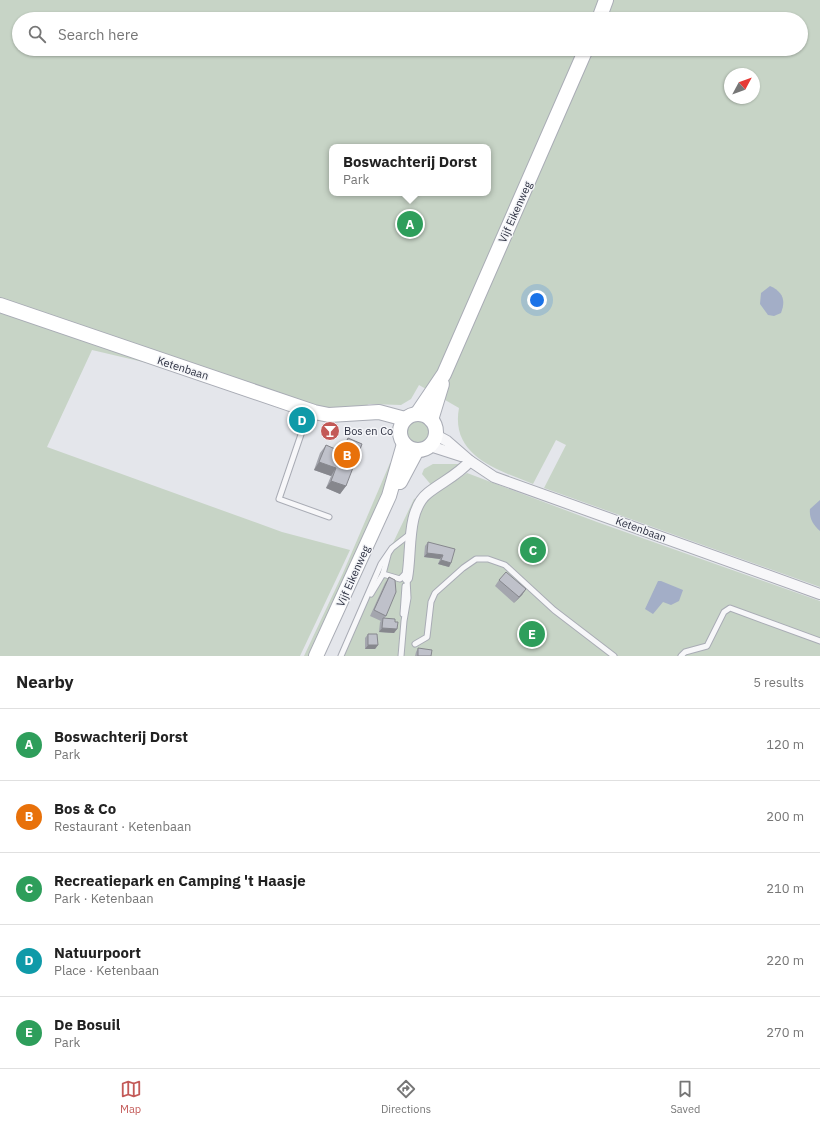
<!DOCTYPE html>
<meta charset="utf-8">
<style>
body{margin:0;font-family:"IBM Plex Sans",sans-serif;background:#f2f2f2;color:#222}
.compass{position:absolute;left:724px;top:68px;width:36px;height:36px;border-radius:50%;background:#fff;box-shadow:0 1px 3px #0004;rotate:49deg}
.you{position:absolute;left:537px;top:300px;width:14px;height:14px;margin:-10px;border:3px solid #fff;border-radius:50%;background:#1a73e8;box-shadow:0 0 0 6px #1a73e833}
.badge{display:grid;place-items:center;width:26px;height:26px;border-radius:50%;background:#c35957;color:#fff;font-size:13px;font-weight:700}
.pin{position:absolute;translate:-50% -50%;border:2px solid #fff;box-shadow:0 1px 4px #0006}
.popup{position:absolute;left:329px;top:144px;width:162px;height:52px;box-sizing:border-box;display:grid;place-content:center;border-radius:8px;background:#fff;filter:drop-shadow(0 1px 3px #0005);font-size:13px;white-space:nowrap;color:#767676}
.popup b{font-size:15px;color:#222}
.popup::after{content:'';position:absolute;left:50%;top:100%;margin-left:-8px;border:8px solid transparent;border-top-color:#fff}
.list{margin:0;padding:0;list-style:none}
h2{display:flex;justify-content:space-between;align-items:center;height:52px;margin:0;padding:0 16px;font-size:17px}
h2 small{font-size:13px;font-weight:400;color:#767676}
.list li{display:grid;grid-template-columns:26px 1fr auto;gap:12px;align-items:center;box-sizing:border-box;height:72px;padding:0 16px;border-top:1px solid #e0e0e0}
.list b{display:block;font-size:15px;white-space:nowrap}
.list p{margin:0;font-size:13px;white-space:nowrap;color:#767676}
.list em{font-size:13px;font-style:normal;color:#767676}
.icon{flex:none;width:22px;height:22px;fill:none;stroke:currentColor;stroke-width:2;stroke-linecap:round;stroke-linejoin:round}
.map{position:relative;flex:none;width:820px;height:656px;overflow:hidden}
.search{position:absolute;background:#fff;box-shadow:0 1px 3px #0004;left:12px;right:12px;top:12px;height:44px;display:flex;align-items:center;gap:10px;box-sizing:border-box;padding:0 14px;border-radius:22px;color:#767676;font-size:15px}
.sheet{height:412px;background:#fff}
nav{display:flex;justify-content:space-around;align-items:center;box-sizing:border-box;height:56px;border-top:1px solid #e0e0e0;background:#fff;font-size:11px;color:#767676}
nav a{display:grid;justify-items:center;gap:2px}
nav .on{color:#c35957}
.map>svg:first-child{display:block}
.green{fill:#c7d4c6;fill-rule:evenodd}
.water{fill:#a3aec7}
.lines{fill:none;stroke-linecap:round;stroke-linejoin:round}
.lane-casing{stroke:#a9acb5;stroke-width:7}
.street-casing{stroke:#a9acb5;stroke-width:12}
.secondary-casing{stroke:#a9acb5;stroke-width:16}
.lane{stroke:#f7f7f9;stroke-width:5}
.street{stroke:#f7f7f9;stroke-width:10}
.secondary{stroke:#fff;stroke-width:14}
.wall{fill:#a4a6ae}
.shaded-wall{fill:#86878d}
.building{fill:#bfc1ca;stroke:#86878d}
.labels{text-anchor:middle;stroke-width:3;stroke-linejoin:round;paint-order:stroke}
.street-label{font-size:11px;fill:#2d3142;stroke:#f4f5f8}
.poi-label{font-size:11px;fill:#2d3142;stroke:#f4f5f8;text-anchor:start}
</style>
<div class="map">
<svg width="820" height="656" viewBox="0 0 820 656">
<rect width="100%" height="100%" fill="#e4e6eb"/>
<!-- green -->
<g class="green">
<path d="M0,0h820v587l-276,-99 22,-43 -10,-5 -23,44c-35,-14 -83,-28 -74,-76l-40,-23 -8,14 -10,6 -32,-1 -12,6 -30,1 -103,-30 -132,-31 -45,97 235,85 68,18 -50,106h-300zM19,19h782v30h-782zM730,74h24v24h-24zM332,147h156v46h-156z"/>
<circle cx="418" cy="432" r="11"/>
<path d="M390,463l5,2 -4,13 -79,178h-8l39,-83z"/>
<path d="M433,464h25v3l-26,19 -10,-12 2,-5z"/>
<path d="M467,473l130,49 223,79v55h-481l75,-157 41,-18z"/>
</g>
<!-- water -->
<g class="water">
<path d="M770,286c13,6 16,14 11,27l-7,3 -6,-1 -8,-11 1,-11z"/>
<path d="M820,500v31c-7,-6 -11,-13 -10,-22z"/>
<path d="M658,581h3l22,9 -4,11 -8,4 -8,-3 -10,12 -8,-5z"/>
</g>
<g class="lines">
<defs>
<g id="lane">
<path d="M309,411l-30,88 50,18"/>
<path d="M383,574l5,-19"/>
<path d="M371,594l12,-20 17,5 7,-7"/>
<path d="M403,614l2,-28"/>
<path d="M415,644l12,-7 4,-35 4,-9 28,-25 13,-9h12l17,6 49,45 60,46"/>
<path d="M341,656l40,-92 11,-16 18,-14"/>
<path d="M401,656l3,-35 4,-23 -1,-20"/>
<path d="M681,656l4,-4 22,-6 17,-34 6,-4 90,33"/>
</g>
<g id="street">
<path d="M436,435l11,6 23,20 24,16 326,117"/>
<path d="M430,446l31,10"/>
<path d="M407,578c5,-25 -1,-68 21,-85 14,-11 30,-18 42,-32"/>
</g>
<g id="secondary">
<path d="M599,19l7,-19"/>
<path d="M0,305l314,107 15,3 50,-3 26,7"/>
<circle cx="418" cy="432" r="18"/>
<path d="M417,414l27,-40 142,-325"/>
<path d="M431,420l11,-36"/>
<path d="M400,482l17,-32"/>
<path d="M316,656l73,-160 15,-52"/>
</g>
</defs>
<!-- lane casing -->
<use href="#lane" class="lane-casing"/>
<!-- street casing -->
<use href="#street" class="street-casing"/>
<!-- secondary casing -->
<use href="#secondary" class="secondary-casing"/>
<!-- lane -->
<use href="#lane" class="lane"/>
<!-- street -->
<use href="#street" class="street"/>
<!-- secondary -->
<use href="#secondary" class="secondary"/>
</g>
<!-- wall -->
<g class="wall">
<path d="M348,438l-2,48 -6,8 -14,-6 5,-12 -17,-6 6,-17 6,-8 14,6 2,-5z"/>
<path d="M428,542l23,21 -2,4 -11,-3 2,-5 -16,-2 1,-11z"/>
<path d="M389,577l-3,39 -2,3 11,3 2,7 -3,4 -15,-1 1,-10 1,-1 -11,-5 15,-33z"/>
<path d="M499,580l27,9 -4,6 -8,8 -19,-17z"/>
<path d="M368,634l10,11 -3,4h-10v-11z"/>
<path d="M418,648l13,8h-16l1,-4z"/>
</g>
<!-- shaded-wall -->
<g class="shaded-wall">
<path d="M319,462l17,6 -5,8 -17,-6z"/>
<path d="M331,481l15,5 -6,8 -14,-6z"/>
<path d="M427,553l16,2 -3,4 -16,-2z"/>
<path d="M441,560l10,3 -2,4 -11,-3z"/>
<path d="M526,589l-4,6 -8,8 5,-6z"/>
<path d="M382,628l15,1 -3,4 -15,-1z"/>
<path d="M368,645h10l-3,4h-10z"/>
</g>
<!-- building -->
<g class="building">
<path d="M348,438l14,6 -16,42 -15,-5 5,-13 -17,-6 7,-17 16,7z"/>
<path d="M428,542l27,7 -4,14 -10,-3 2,-5 -16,-2z"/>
<path d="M506,572l20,17 -7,8 -20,-17z"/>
<path d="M389,577l6,3 1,12 -10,24 -12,-6z"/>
<path d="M383,618l12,1v3h3l-1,7 -15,-1z"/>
<path d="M368,634h9l1,11h-10z"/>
<path d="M418,648l14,2 -1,6h-13z"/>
</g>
<!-- icons -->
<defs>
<symbol id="bar-disc" viewBox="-11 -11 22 22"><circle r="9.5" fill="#c35957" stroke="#f4f5f8"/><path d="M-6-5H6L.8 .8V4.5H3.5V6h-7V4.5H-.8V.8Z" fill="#fff"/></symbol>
</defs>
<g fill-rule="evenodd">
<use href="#bar-disc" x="319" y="420" width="22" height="22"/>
</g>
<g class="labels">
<!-- street labels -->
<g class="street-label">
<text transform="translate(515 212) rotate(-66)" y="4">Vijf Eikenweg</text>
<text transform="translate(183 368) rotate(18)" y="4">Ketenbaan</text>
<text transform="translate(641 529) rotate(20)" y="4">Ketenbaan</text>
<text transform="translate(353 576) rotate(-66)" y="4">Vijf Eikenweg</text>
</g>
<!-- poi labels -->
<g class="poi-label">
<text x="344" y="435">Bos en Co</text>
</g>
</g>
</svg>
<svg class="compass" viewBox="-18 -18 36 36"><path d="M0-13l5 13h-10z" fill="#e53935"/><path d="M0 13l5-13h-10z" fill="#767676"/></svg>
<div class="you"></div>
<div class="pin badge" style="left:410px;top:224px;background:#2e9e5b">A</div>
<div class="popup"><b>Boswachterij Dorst</b>Park</div>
<div class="pin badge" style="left:347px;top:455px;background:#e8710a">B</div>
<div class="pin badge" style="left:533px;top:550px;background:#2e9e5b">C</div>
<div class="pin badge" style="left:302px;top:420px;background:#0f9aa8">D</div>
<div class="pin badge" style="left:532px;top:634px;background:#2e9e5b">E</div>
<div class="search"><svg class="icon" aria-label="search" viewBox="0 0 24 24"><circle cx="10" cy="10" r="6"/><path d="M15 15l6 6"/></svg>Search here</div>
</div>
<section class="sheet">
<h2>Nearby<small>5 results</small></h2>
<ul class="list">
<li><span class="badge" style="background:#2e9e5b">A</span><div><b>Boswachterij Dorst</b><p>Park</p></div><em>120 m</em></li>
<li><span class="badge" style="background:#e8710a">B</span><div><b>Bos &amp; Co</b><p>Restaurant · Ketenbaan</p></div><em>200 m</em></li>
<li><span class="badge" style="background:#2e9e5b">C</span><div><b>Recreatiepark en Camping 't Haasje</b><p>Park · Ketenbaan</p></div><em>210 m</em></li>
<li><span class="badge" style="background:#0f9aa8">D</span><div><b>Natuurpoort</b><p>Place · Ketenbaan</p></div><em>220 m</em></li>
<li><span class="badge" style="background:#2e9e5b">E</span><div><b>De Bosuil</b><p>Park</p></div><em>270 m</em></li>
</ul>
</section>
<nav>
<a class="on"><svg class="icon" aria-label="map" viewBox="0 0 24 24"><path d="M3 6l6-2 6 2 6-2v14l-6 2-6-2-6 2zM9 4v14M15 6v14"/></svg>Map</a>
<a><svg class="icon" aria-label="directions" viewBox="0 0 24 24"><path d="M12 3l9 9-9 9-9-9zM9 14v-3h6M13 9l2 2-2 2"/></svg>Directions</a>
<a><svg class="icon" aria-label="saved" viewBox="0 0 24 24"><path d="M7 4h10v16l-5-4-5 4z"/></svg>Saved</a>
</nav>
